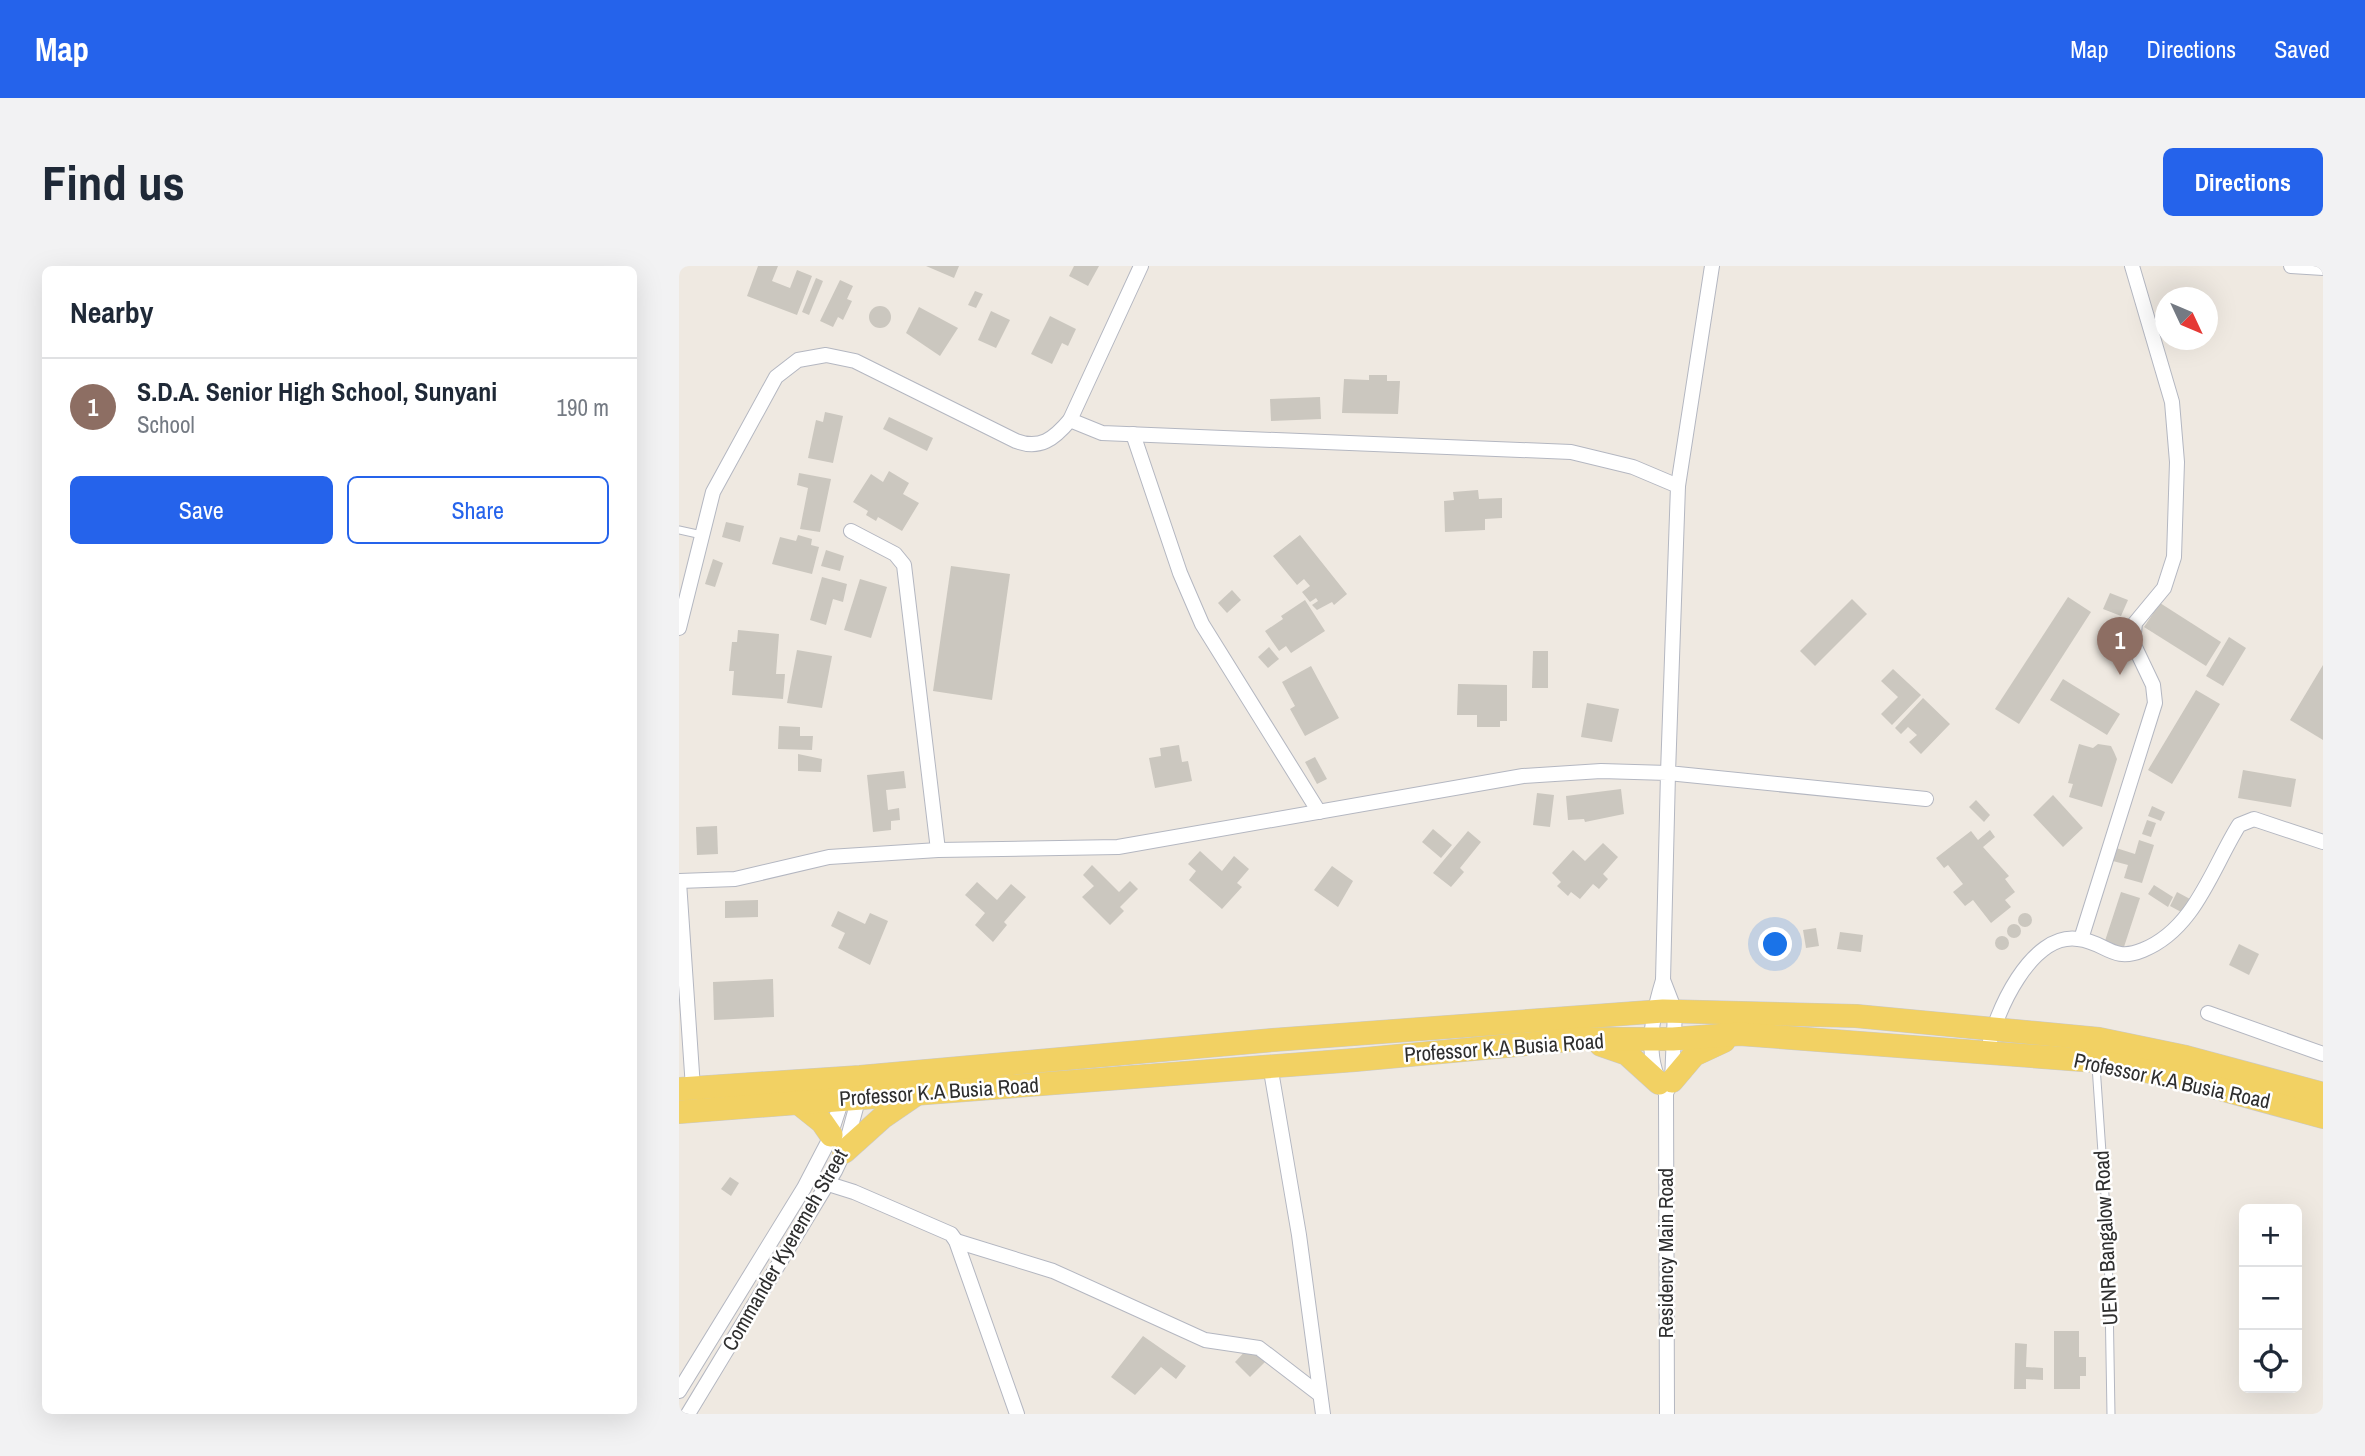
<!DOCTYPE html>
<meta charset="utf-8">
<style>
body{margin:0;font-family:"Archivo Narrow",sans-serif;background:#f2f2f3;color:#1f2937}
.controls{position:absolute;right:21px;bottom:21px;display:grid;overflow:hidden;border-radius:10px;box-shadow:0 7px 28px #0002}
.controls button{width:63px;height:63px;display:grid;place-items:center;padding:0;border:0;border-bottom:2px solid #e0e1e3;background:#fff;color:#1f2937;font:35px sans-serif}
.compass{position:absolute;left:1476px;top:21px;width:63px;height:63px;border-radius:50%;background:#fff;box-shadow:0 7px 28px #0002;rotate:134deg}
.you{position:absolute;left:1097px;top:679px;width:24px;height:24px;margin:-18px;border:5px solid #fff;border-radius:50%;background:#1a73e8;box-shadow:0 0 0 10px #1a73e833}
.badge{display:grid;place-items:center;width:46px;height:46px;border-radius:50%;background:#2563eb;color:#fff;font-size:23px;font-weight:700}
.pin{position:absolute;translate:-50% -58px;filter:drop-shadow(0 2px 4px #0008)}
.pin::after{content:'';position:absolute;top:37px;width:24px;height:21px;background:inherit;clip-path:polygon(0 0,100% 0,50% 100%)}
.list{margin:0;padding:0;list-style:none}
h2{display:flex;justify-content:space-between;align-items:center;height:91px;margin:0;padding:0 28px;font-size:30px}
h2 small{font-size:23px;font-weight:400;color:#747a83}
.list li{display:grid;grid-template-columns:46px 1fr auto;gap:21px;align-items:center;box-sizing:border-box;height:98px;padding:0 28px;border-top:2px solid #e0e1e3}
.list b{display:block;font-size:26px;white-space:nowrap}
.list p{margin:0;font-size:23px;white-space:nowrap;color:#747a83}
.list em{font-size:23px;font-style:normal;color:#747a83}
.actions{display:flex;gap:14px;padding:21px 28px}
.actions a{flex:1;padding:16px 0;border:2px solid #2563eb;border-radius:10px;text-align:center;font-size:24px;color:#2563eb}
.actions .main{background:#2563eb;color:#fff}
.icon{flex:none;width:38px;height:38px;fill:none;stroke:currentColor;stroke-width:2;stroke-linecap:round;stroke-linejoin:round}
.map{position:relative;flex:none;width:1644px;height:1148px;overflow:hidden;border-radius:10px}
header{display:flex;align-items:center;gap:42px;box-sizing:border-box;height:98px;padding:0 35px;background:#2563eb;color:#fff}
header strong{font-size:33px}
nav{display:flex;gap:38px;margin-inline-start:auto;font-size:24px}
.intro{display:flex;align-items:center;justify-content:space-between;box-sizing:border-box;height:168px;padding:0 42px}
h1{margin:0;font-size:49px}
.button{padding:18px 32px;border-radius:10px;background:#2563eb;color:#fff;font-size:24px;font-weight:700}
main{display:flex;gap:42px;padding:0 42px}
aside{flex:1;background:#fff;border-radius:10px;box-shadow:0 7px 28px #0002}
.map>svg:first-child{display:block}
.building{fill:#cbc7bf}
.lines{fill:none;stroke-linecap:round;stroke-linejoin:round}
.lane-casing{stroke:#b4b7c1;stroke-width:9}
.street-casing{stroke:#b4b7c1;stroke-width:16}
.primary-casing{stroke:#c9c9c9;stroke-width:24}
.lane{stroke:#fff;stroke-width:7}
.street{stroke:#fff;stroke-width:14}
.primary{stroke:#f2d163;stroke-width:23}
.labels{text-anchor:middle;stroke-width:5;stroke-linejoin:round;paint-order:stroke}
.street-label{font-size:21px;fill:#2e2e2e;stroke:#fff}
</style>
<header>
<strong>Map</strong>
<nav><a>Map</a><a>Directions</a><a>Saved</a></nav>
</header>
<div class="intro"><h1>Find us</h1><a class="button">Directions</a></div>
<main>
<aside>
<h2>Nearby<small></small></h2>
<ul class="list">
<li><span class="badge" style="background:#8d6e63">1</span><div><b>S.D.A. Senior High School, Sunyani</b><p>School</p></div><em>190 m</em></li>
</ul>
<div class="actions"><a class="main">Save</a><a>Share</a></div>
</aside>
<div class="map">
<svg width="1644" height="1148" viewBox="0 0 1644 1148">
<rect width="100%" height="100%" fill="#efe9e1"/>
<!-- building -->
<g class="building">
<path d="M79,0h20l-6,15 18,7 7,-18 15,6 -15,39 -50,-19z"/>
<path d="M247,0h33l-5,12z"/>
<path d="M395,0h25l-11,20 -19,-10z"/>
<path d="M137,12l7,3 -14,34 -7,-3z"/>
<path d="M161,14l13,6 -6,13 5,2 -9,19 -5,-3 -5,10 -13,-6z"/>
<path d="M296,25l8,3 -7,14 -8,-3z"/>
<circle cx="201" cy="51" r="11"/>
<path d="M240,41l39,21 -18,28 -34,-23z"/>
<path d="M312,45l19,9 -14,28 -18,-8z"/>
<path d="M371,50l26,13 -8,17 -6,-3 -10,21 -21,-10z"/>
<path d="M690,109h18v6h13l-2,33 -56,-1 2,-34 25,1z"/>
<path d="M641,131l1,22 -50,2 -1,-22z"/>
<path d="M146,146l18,4 -10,47 -25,-5 8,-38 7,2z"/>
<path d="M210,151l44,21 -6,13 -44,-22z"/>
<path d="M210,205l20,12 -6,11 16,9 -17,28 -24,-14 -2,4 -10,-6 2,-4 -15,-9 18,-28 12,8z"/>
<path d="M120,207l32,6 -11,53 -20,-3 8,-41 -11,-3z"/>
<path d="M799,224l1,9 23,-1v20l-17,1v11l-40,2 -1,-31 10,-1 -1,-8z"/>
<path d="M47,256l18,4 -4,16 -18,-5z"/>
<path d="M119,269l14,4 -1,6 8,2 -7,27 -40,-10 8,-27 16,4z"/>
<path d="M621,269l47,59 -13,11 -2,-3 -15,8 -5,-5 6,-4 -2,-3 -6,4 -8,-10 8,-6 -6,-7 -7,6 -24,-29z"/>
<path d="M147,284l18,6 -4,15 -19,-5z"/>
<path d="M34,293l10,4 -8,24 -10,-3z"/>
<path d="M272,300l59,8 -18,126 -59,-9z"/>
<path d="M143,311l25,7 -4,18 -10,-3 -7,26 -16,-5z"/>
<path d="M181,313l27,8 -16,51 -27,-8z"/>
<path d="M553,324l9,10 -14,13 -9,-10z"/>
<path d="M1431,327l18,7 -7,16 -18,-7z"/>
<path d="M1389,331l23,15 -72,112 -24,-15z"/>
<path d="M1173,333l15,15 -52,52 -15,-15z"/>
<path d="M626,334l20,31 -34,22 -5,-7 -7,5 -14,-20 18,-12 -2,-3z"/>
<path d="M1481,337l61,39 -15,24 -62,-39z"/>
<path d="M59,364l41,4 -3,40h9l-2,25 -51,-4 2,-24h-5l3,-29h5z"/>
<path d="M1550,371l17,11 -23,38 -17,-10z"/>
<path d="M590,381l10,12 -11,9 -10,-11z"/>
<path d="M118,384l35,6 -10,52 -35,-5z"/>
<path d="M854,385h15v37h-16z"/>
<path d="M1644,399v75l-33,-20z"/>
<path d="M632,400l28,52 -34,18 -15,-27 5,-3 -13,-24z"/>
<path d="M1214,403l28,26 -29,30 -11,-11 17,-17 -17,-16z"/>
<path d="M1384,413l57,35 -13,21 -57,-35z"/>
<path d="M779,418l49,1v36h-7v6h-23v-12h-20z"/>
<path d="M1517,424l24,14 -48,80 -24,-14z"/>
<path d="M1244,432l27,26 -29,30 -12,-12 8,-7 -9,-8 -7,7 -6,-6z"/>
<path d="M908,437l32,6 -7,33 -31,-5z"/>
<path d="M100,460l21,1v9h13l-1,14 -34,-1z"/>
<path d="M1400,478l14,4 5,-4 13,2 3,6 3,7 -15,48 -33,-10 4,-13 -5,-1z"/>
<path d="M500,479l3,17 6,-1 4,20 -37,7 -6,-30 12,-2 -1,-8z"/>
<path d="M119,488l24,5 -1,13 -23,-1z"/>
<path d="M636,491l12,22 -10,5 -12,-22z"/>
<path d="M1564,504l53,9 -5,28 -53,-9z"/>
<path d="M225,505l2,17 -20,2 2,20 11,-2 1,12 -9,1v9l-18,2 -6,-57z"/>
<path d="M942,523l3,25 -39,8 -1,-3 -16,1 -2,-24z"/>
<path d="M858,527l17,2 -4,32 -17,-2z"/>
<path d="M1374,529l30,33 -20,19 -30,-32z"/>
<path d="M1297,534l14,15 -6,7 -15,-15z"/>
<path d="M1473,540l13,6 -4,9 -13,-5z"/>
<path d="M1468,554l9,3 -5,14 -9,-3z"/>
<path d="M38,560l1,28 -21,1 -1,-28z"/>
<path d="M754,563l19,16 -11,13 -19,-16z"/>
<path d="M1311,564l5,7 -12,10 26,29 -4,3 10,13 -10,8 6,7 -20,16 -18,-23 -8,6 -12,-14 10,-8 -15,-19 -4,3 -8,-10 35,-27 7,9z"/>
<path d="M789,565l13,11 -21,26 4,4 -13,15 -18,-14z"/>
<path d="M1460,574l15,5 -12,38 -18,-5 4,-13 -19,-5 4,-13 22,7z"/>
<path d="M924,577l15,14 -15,17 5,5 -9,10 -6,-5 -13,15 -9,-7 -3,4 -11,-10 4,-4 -9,-9 21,-23 12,11z"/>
<path d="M521,585l22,20 12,-15 15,13 -12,14 5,4 -20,22 -33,-29 7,-9 -8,-7z"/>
<path d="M413,599l27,27 11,-11 8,8 -18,18 4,4 -14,14 -28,-28 12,-11 -11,-11z"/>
<path d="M653,600l21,15 -15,26 -24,-17z"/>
<path d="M298,616l20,18 14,-16 15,13 -22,25 3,3 -14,17 -18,-17 10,-12 -20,-18z"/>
<path d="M1475,619l19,12 -5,10 -20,-13z"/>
<path d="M1442,626l19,6 -18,55 -19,-6z"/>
<path d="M1498,626l13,7 -7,14 -13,-7z"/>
<path d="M79,634v17l-33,1v-17z"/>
<path d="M159,645l27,13 5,-11 18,8 -18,44 -32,-17 7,-15 -14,-7z"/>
<circle cx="1346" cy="654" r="7"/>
<circle cx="1335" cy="665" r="7"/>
<path d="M1137,662l3,18 -13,2 -3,-18z"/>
<path d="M1161,666l23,3 -2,17 -24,-3z"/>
<circle cx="1323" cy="677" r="7"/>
<path d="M1560,678l20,10 -10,21 -20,-10z"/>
<path d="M94,713l1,38 -60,3 -1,-38z"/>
<path d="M51,911l9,6 -8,13 -10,-7z"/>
<path d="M1375,1065h25v26h7v19h-6v13h-26z"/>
<path d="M464,1070l43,30 -10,13 -15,-12 -26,28 -24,-18z"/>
<path d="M1336,1077l12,1 -1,23 17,1v12l-17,-1v10h-12z"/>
<path d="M570,1081l16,15 -15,15 -15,-15z"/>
</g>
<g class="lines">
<defs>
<g id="lane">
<path d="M0,264l23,5"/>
<path d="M1417,800l12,173 3,175"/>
</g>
<g id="street">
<path d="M1612,0l32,2"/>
<path d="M391,154l71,-154"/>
<path d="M454,168l47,139 22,51 117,188"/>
<path d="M999,220l34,-220"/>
<path d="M172,265l44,23 9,11 34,285"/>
<path d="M0,362l34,-136 63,-115 22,-17 28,-5 29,6 161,80c24,9 38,-2 54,-21l32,13 469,19 62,15 45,19 -10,287 258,26"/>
<path d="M0,615l56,-2 94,-22 109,-7 180,-3 405,-71 78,-5 67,2 -5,207c-11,36 -21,79 3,113"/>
<path d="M0,616l14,206"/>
<path d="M1402,673l74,-236 -2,-18 -20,-42 2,-20 29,-35 10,-31 3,-95 -5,-60 -40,-136"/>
<path d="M984,714l12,31 -3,70 -6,12 1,321"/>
<path d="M1529,747l115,41"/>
<path d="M1309,785c6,-37 43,-119 90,-112 28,3 34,24 65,11 52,-21 69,-82 96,-125l15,-6 69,23"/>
<path d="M591,799l29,170 24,179"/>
<path d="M140,915l35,11 97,42 5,7 61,173"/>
<path d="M277,975l97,30 152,69 54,8 60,46"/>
<path d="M0,1125l125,-203 24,-46 16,-49"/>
<path d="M9,1148l147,-243 9,-19 16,-59"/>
</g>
<g id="primary">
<path d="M922,779l26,9 32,29"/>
<path d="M993,815l22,-26 30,-14"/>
<path d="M0,823l181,-12 413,-37 390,-29 193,5 243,23 87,18 137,37"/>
<path d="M118,836l25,20 9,13"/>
<path d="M0,846l676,-52 226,-21h92l67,-5 356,27 84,17 143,39"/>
<path d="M165,886l39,-35 35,-24"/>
</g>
</defs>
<!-- lane casing -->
<use href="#lane" class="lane-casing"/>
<!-- street casing -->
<use href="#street" class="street-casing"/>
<!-- primary casing -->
<use href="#primary" class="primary-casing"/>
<!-- lane -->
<use href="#lane" class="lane"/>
<!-- street -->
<use href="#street" class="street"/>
<!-- primary -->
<use href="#primary" class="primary"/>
</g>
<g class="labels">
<!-- street labels -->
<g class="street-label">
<text transform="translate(825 782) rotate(-4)" y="7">Professor K.A Busia Road</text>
<text transform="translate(1493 815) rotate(12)" y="7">Professor K.A Busia Road</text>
<text transform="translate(260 826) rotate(-4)" y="7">Professor K.A Busia Road</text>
<text transform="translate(1427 972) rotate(-93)" y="7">UENR Bangalow Road</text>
<text transform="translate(106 984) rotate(-60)" y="7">Commander Kyeremeh Street</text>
<text transform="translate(987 987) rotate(-90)" y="7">Residency Main Road</text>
</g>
</g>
</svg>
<div class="controls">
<button>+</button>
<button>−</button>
<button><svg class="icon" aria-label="locate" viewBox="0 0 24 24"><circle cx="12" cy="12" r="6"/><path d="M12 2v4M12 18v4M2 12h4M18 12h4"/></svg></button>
</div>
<svg class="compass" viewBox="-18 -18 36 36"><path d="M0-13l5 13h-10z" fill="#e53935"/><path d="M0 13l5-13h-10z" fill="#747a83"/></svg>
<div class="you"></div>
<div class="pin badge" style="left:1441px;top:409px;background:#8d6e63">1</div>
</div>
</main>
